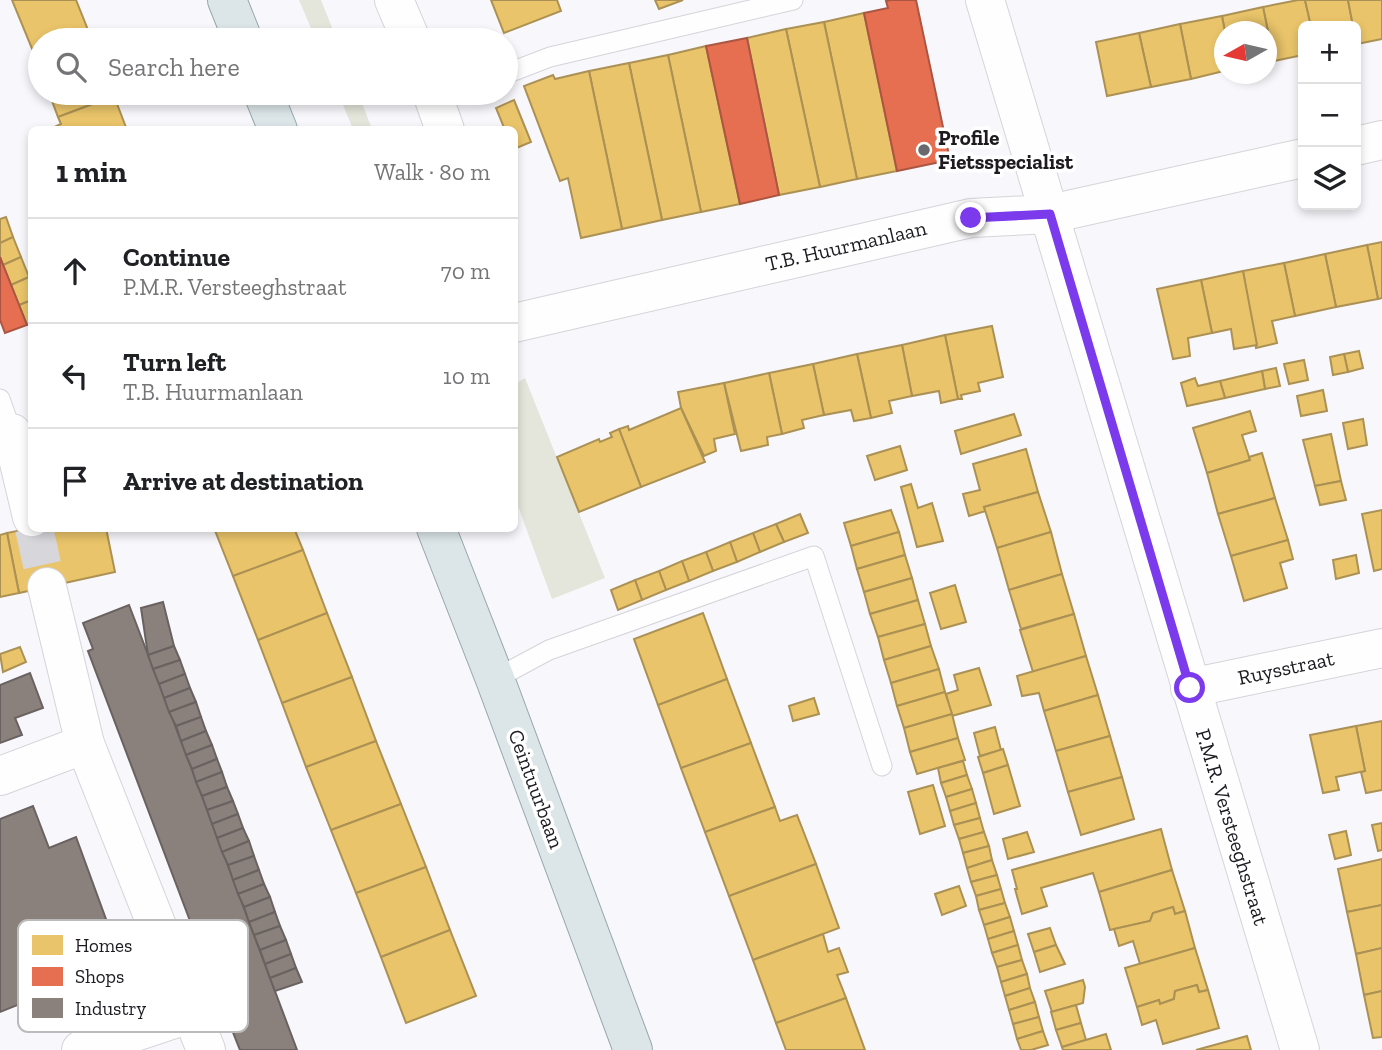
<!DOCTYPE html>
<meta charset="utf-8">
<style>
body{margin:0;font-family:"Zilla Slab",serif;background:#f2f2f2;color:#202124}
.controls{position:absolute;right:21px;top:21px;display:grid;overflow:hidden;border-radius:10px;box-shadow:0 4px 10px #0003}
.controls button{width:63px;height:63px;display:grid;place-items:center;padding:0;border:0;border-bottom:2px solid #e0e0e0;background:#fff;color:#202124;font:35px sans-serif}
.compass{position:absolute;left:1214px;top:21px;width:63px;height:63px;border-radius:50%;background:#fff;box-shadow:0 4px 10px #0003;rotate:262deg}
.stop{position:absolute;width:21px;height:21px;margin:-16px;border:5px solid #7c3aed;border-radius:50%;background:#fff}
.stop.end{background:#7c3aed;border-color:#fff;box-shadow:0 2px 7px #0008}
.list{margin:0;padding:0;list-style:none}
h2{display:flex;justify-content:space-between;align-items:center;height:91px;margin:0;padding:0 28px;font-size:30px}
h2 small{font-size:23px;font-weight:400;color:#757577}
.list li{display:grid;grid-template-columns:46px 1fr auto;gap:21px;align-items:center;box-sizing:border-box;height:105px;padding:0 28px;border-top:2px solid #e0e0e0}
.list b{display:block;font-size:26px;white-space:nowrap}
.list p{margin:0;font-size:23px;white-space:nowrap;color:#757577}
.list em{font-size:23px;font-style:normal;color:#757577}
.icon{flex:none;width:38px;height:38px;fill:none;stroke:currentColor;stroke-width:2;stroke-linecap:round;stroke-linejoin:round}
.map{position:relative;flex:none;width:1382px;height:1050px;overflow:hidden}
.search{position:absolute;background:#fff;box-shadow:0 4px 10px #0003;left:28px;top:28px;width:490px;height:77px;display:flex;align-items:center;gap:18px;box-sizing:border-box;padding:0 24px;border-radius:38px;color:#757577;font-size:26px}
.panel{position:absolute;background:#fff;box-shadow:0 4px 10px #0003;left:28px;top:126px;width:490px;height:406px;border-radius:10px}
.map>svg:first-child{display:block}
.green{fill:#e4e6db}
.homes{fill:#e9c46a;stroke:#ac9154;stroke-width:2}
.shops{fill:#e76f51;stroke:#aa5642;stroke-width:2}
.industry{fill:#8a817c;stroke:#696260;stroke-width:2}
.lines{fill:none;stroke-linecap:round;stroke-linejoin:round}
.street-tunnel{stroke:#d7d6db;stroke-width:38;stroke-dasharray:38 19;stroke-linecap:butt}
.lane-casing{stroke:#d5d4d9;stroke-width:21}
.street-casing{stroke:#d5d4d9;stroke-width:40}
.primary-casing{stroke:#96a7ac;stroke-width:40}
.lane{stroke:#fefeff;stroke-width:19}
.street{stroke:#fefeff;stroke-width:38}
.primary{stroke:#dce6e8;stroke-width:38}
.route{stroke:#7c3aed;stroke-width:9}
.poi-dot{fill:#6a686d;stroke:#fff;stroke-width:2.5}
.labels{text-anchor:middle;stroke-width:7;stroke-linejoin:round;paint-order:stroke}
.poi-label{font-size:21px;font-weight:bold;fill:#1d1b20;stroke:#fff;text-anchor:start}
.street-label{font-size:21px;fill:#1d1b20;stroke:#fff}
.key{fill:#fff;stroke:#bbbbbc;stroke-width:2}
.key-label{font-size:19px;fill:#1d1b20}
</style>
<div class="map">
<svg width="1382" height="1050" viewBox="0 0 1382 1050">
<rect width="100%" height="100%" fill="#f8f7fc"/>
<!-- green -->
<g class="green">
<path d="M299,0h22l16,40h-21z"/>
<path d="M338,93h20l14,36h-19z"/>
<path d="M525,378l80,200 -53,21 -37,-101v-114z"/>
</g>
<!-- homes -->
<g class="homes">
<path d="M12,0h64l14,35 -14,5h-36v14l-5,2z"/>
<path d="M491,0h66l4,11 -57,22z"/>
<path d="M655,0h28l-24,9z"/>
<path d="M1298,0h7l6,26h-8v29l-29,6 -11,-54z"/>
<path d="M1305,0h43l5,26h-42z"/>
<path d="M1348,0h34v39l-25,5 -1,-18h-3z"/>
<path d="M1263,7l11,54 -8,2v-31h-41l-3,-16z"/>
<path d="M864,13l33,158 -40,8 -33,-157z"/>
<path d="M1222,16l3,16 -1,39 -33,8 -11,-55z"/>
<path d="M824,22l33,157 -37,8 -34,-158z"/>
<path d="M1180,24l11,55 -40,8 -12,-54z"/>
<path d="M786,29l34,158 -41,8 -32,-157z"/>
<path d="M1139,33l12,54 -44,9 -11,-54z"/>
<path d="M706,46l34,158 -39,8 -33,-157z"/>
<path d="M668,55l33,157 -39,8 -33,-157z"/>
<path d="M629,63l33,157 -40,9 -33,-158z"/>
<path d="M589,71l33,158 -41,9 -13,-60 -8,3 -36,-95 29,-11 2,4z"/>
<path d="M49,93h63l2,3 -56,21z"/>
<path d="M114,96l13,34h-79l13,-6 -3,-7z"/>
<path d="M514,100l17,42 -17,7v-19h-9l-9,-22z"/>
<path d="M6,217l7,20 -13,6v-24z"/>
<path d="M13,237l8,20 -18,8 -3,-8v-14z"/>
<path d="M1382,242v56l-4,1 -11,-54z"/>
<path d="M1367,245l11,54 -42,8 -11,-53z"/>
<path d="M1325,254l11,53 -41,9 -11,-53z"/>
<path d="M21,257l8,20 -18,8 -8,-20z"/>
<path d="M1284,263l11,53 -23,5 5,22 -21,5 -13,-77z"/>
<path d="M1243,271l14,74 -23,4 -3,-20 -19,4 -11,-53z"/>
<path d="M29,277l3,6v17l-13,5 -8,-20z"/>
<path d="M1201,280l11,53 -24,5 2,18 -17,3 -16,-70z"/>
<path d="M32,300v23l-5,2 -8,-20z"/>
<path d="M992,326l11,51 -25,6 2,8 -19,4 1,4h-4l-13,-64z"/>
<path d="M945,335l13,64 -17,4 -2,-12 -27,5 -10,-51z"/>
<path d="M902,345l10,51 -23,5 3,12 -21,5 -14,-64z"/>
<path d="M1359,351l4,17 -15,4 -4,-18z"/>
<path d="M857,354l14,64 -17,3 -3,-11 -27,5 -11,-51z"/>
<path d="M1344,354l4,18 -15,3 -3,-18z"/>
<path d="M1304,360l4,20 -19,4 -5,-20z"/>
<path d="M813,364l11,51 -22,5 2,8 -22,6 -13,-61z"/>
<path d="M1276,368l4,18 -15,3 -3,-18z"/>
<path d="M1262,371l3,18 -40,9 -5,-17z"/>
<path d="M769,373l13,61 -15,3 1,8 -27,6 -17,-68z"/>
<path d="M1195,378l3,8 22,-5 5,17 -38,8 -6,-23z"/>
<path d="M724,383l11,51 -21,5 2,12 -12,5 -23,-48 -3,-16z"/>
<path d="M1323,390l4,21 -26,5 -4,-20z"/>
<path d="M681,408l24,54 -64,25 -22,-58 9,-3 1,4z"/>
<path d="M1250,411l6,20 -14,4 8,25 -43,13 -14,-45z"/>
<path d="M1014,414l7,21 -60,19 -6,-23z"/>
<path d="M1363,419l4,26 -19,4 -5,-26z"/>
<path d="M619,429l22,58 -62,25 -22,-55 42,-18 1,3 12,-5 -2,-4z"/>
<path d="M1331,434l10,47 -26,5 -12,-46z"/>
<path d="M900,446l7,24 -32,10 -8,-24z"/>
<path d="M1026,449l12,43 -54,15 2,4 -17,5 -6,-22 17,-4 -7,-26z"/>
<path d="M1262,453l13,45 -57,16 -11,-41 43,-13 -1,-3z"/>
<path d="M1341,481l5,19 -26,5 -5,-19z"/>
<path d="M911,484l7,24 14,-5 11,38 -26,6 -16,-60z"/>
<path d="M1038,492l13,40 -54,16 -13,-41z"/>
<path d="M1275,498l13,42 -57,16 -13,-42z"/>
<path d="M891,510l8,22 -48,14 -7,-23z"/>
<path d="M1382,510v59l-8,2 -12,-57z"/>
<path d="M800,514l8,19 -24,9 -8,-18z"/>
<path d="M776,524l8,18 -24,10 -7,-19z"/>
<path d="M32,528h74l9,44 -96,21 -12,-60z"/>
<path d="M214,528h80l9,22 -70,26z"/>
<path d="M899,532l6,23 -48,14 -6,-23z"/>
<path d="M1051,532l11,42 -53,16 -12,-42z"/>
<path d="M7,533l12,60 -19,4v-62z"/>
<path d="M753,533l7,19 -23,10 -7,-20z"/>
<path d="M1288,540l5,19 -13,4 7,25 -43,13 -13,-45z"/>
<path d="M730,542l7,20 -24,9 -7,-19z"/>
<path d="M303,550l24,63 -69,27 -25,-64z"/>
<path d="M706,552l7,19 -24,10 -7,-20z"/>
<path d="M905,555l7,23 -48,14 -7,-23z"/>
<path d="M1356,555l3,18 -23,6 -3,-19z"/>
<path d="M682,561l7,20 -23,9 -7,-19z"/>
<path d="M659,571l7,19 -24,10 -7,-20z"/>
<path d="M1062,574l12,40 -53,15 -12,-39z"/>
<path d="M912,578l6,22 -48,14 -6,-22z"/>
<path d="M635,580l7,20 -24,10 -7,-20z"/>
<path d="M955,585l11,37 -25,7 -11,-36z"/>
<path d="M918,600l7,24 -47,13 -8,-23z"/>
<path d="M327,613l25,64 -70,26 -24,-63z"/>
<path d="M703,613l24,66 -69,26 -24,-66z"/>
<path d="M1074,614l12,42 -53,16 -13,-42z"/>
<path d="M925,624l6,22 -47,14 -6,-23z"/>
<path d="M931,646l8,23 -48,14 -7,-23z"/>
<path d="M20,647l6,15 -23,10 -3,-18z"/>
<path d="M1086,656l12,39 -54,16 -5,-18 -17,3 -5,-20z"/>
<path d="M979,668l12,37 -39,11 -6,-22 12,-4 -4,-15z"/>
<path d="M939,669l6,23 -48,14 -6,-23z"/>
<path d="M352,677l24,64 -70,26 -24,-64z"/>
<path d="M727,679l24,64 -70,25 -23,-63z"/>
<path d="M945,692l7,22 -48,14 -7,-22z"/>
<path d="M1098,695l12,41 -54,15 -12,-40z"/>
<path d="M814,698l5,16 -26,7 -4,-15z"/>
<path d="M952,714l6,24 -48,14 -6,-24z"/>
<path d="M1382,721v69l-16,3 -5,-21 4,-1 -9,-45z"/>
<path d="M1356,726l9,45 -29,6 3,13 -16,3 -13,-58z"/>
<path d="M995,727l6,23 -21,6 -6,-23z"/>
<path d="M1110,736l12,41 -54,15 -12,-41z"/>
<path d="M958,738l7,22 -48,14 -7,-22z"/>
<path d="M376,741l25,63 -70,26 -25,-63z"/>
<path d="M751,743l24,64 -70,25 -24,-64z"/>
<path d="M1003,749l5,16 -25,8 -5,-16z"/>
<path d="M963,761l4,14 -26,8 -3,-15z"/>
<path d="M1008,765l12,41 -26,8 -11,-41z"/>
<path d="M967,775l5,14 -26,8 -5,-14z"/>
<path d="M1122,777l12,42 -53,16 -13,-43z"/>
<path d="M933,785l12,41 -25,8 -12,-42z"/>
<path d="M972,789l4,14 -26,8 -4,-14z"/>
<path d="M976,803l4,15 -26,7 -4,-14z"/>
<path d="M401,804l25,63 -70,26 -25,-63z"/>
<path d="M775,807l5,14 17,-6 19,49 -87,32 -24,-64z"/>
<path d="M980,818l4,14 -25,7 -5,-14z"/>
<path d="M1382,823v27l-4,1 -6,-26z"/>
<path d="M1161,829l11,41 -73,22 -6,-19 -52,15 6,18 -25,8 -7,-25h2l-5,-19z"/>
<path d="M1346,831l5,24 -16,4 -6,-24z"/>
<path d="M984,832l5,14 -26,7 -4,-14z"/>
<path d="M1027,832l7,20 -26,7 -5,-20z"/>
<path d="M989,846l3,14 -25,8 -4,-15z"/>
<path d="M1382,859v46l-35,7 -9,-43z"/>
<path d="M992,860l5,15 -26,7 -4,-14z"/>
<path d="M816,864l23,64 -86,32 -24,-64z"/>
<path d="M426,867l24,63 -69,27 -25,-64z"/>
<path d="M1172,870l13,41 -10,3 -2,-7 -20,6 -3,8 -40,9 -11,-38z"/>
<path d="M997,875l4,14 -25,7 -5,-14z"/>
<path d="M959,886l7,20 -24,9 -7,-21z"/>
<path d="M1001,889l4,14 -26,7 -3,-14z"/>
<path d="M1005,903l5,14 -26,8 -5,-15z"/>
<path d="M1382,905v43l-26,6 -9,-42z"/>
<path d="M1173,907l2,7 10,-3 10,37 -55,16 -7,-23 -14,5 -5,-17 36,-8 3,-8z"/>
<path d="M1010,917l4,14 -26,8 -4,-14z"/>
<path d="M1050,928l6,17 -22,7 -6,-18z"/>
<path d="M450,930l26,66 -70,27 -25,-66z"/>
<path d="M1014,931l4,14 -26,8 -4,-14z"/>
<path d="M823,934l5,18 11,-4 9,24 -11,3 9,23 -70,25 -23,-63z"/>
<path d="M1018,945l4,15 -25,7 -5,-14z"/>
<path d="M1056,945l9,19 -25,8 -6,-20z"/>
<path d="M1195,948l13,42 -9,2 -2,-7 -22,6 -1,8 -14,5 -1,-4 -22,7 -12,-39z"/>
<path d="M1382,948v43l-18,4 -8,-41z"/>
<path d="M1022,960l5,14 -26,8 -4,-15z"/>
<path d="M1027,974l3,14 -25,8 -4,-14z"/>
<path d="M1083,980l2,7 -2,16 -31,9 -7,-21z"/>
<path d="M1197,985l2,7 9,-2 11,38 -56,16 -7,-24 -14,5 -5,-18 22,-7 1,4 14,-5 1,-8z"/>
<path d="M1030,988l5,14 -26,8 -4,-14z"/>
<path d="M1382,991v46l-9,1 -9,-43z"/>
<path d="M846,998l19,52h-79l-10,-27z"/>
<path d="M1035,1002l4,15 -26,7 -4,-14z"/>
<path d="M1076,1005l5,18 -25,7 -5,-18z"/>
<path d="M1039,1017l4,14 -26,8 -4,-15z"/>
<path d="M1081,1023l5,17 -24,7 -6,-17z"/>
<path d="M1043,1031l5,14 -17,5h-10l-4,-11z"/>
<path d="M1106,1034l5,16h-48l-1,-3z"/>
<path d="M1247,1036l4,14h-55z"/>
</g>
<!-- shops -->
<g class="shops">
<path d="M891,0h25l34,160 -53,11 -33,-158 24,-5 -2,-7z"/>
<path d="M747,38l32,157 -39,9 -34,-158z"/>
<path d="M0,257l27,68 -22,8 -5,-13z"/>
</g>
<!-- industry -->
<g class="industry">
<path d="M163,602l11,44 -26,9 -7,-47z"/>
<path d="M129,605l73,191 95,254h-57l-25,-63 -127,-336 5,-2 -10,-26z"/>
<path d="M174,646l6,14 -27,9 -5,-14z"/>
<path d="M180,660l5,14 -26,10 -6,-15z"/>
<path d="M30,673l13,35 -28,10 7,17 -22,8v-58z"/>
<path d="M185,674l5,14 -26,10 -5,-14z"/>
<path d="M190,688l6,14 -27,10 -5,-14z"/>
<path d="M196,702l5,15 -25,9 -7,-14z"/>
<path d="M201,717l5,14 -25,10 -5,-15z"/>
<path d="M206,731l6,14 -26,10 -5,-14z"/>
<path d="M212,745l5,14 -25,10 -6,-14z"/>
<path d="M217,759l5,13 -26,10 -4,-13z"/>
<path d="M222,772l5,15 -25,9 -6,-14z"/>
<path d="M227,787l6,14 -26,9 -5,-14z"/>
<path d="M233,801l5,13 -26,10 -5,-14z"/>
<path d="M33,806l16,42 27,-11 31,85 -28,10 16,42 -95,38v-193z"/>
<path d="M238,814l5,14 -26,10 -5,-14z"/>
<path d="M243,828l6,13 -27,11 -5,-14z"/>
<path d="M249,841l5,15 -26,9 -6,-13z"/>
<path d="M254,856l5,14 -26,10 -5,-15z"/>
<path d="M259,870l5,14 -26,10 -5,-14z"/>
<path d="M264,884l6,13 -26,10 -6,-13z"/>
<path d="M270,897l5,15 -26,10 -5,-15z"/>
<path d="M275,912l5,14 -26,9 -5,-13z"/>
<path d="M280,926l6,14 -26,10 -6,-15z"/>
<path d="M286,940l5,14 -26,10 -5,-14z"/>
<path d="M291,954l5,14 -26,10 -5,-14z"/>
<path d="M296,968l6,14 -27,9 -5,-13z"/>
</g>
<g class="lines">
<!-- street-tunnel -->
<path class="street-tunnel" d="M34,528l13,59"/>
<defs>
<g id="lane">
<path d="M506,74l44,-17 243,-57"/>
<path d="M0,399l12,34"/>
<path d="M495,679l54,-29 265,-94 68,210"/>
</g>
<g id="street">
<path d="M394,0l17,40"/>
<path d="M985,0l315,1050"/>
<path d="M432,93l13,37"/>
<path d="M1356,146l26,-6"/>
<path d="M514,323l457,-105 79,-4 253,-56"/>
<path d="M12,433l20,84"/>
<path d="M47,587l38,157 121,306"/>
<path d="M1190,688l192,-40"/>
<path d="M0,776l85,-32"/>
<path d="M81,1050l111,-37"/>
</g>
<g id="primary">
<path d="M227,0l16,40"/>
<path d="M263,93l15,37"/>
<path d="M436,528l59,151 138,371"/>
</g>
</defs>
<!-- lane casing -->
<use href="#lane" class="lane-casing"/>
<!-- street casing -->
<use href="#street" class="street-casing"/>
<!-- primary casing -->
<use href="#primary" class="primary-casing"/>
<!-- lane -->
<use href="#lane" class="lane"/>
<!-- street -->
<use href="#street" class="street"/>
<!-- primary -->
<use href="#primary" class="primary"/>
</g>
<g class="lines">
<!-- route -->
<path class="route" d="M971,218l79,-4 140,474"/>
</g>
<!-- markers -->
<circle class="poi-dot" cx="924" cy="150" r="7"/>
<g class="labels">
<!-- poi labels -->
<g class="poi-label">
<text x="938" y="145">Profile<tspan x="938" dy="24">Fietsspecialist</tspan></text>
</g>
<!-- street labels -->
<g class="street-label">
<text transform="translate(846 246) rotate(-13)" y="7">T.B. Huurmanlaan</text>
<text transform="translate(1286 668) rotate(-12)" y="7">Ruysstraat</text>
<text transform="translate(536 789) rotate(70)" y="7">Ceintuurbaan</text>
<text transform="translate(1232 827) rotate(73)" y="7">P.M.R. Versteeghstraat</text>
</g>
</g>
<!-- legend -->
<rect x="18" y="920" width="230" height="112" rx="10" class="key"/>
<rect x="32" y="935" width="31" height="20" fill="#e9c46a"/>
<rect x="32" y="967" width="31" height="19" fill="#e76f51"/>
<rect x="32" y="998" width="31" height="20" fill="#8a817c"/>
<g class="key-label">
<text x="75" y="952">Homes</text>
<text x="75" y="983">Shops</text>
<text x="75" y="1015">Industry</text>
</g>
</svg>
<div class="controls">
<button>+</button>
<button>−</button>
<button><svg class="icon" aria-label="layers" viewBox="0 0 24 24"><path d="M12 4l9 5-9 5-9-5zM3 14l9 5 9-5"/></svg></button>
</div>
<svg class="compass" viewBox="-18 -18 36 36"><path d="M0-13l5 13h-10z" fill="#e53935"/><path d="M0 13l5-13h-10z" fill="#757577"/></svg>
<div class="stop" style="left:1190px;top:688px"></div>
<div class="stop end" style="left:971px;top:218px"></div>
<div class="search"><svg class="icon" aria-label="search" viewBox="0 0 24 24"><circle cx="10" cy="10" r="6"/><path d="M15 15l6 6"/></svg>Search here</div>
<section class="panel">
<h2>1 min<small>Walk · 80 m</small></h2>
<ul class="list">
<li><svg class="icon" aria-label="ahead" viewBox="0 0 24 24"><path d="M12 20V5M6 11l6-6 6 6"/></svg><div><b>Continue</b><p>P.M.R. Versteeghstraat</p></div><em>70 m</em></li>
<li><svg class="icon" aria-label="left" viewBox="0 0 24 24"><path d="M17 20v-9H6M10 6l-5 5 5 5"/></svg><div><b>Turn left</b><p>T.B. Huurmanlaan</p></div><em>10 m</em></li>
<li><svg class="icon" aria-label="arrive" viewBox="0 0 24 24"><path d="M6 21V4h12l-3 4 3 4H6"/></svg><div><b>Arrive at destination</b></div></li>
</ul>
</section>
</div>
